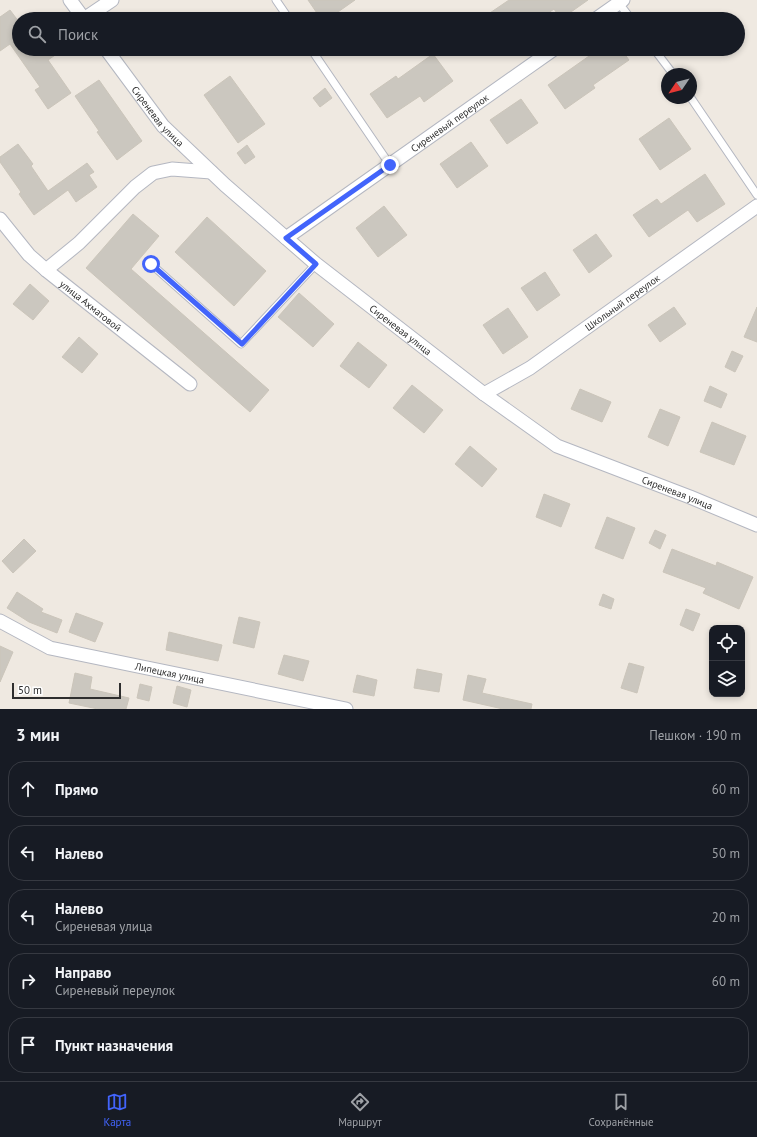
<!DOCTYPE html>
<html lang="ru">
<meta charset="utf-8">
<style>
body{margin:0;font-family:"PT Sans",sans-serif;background:#242831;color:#f1f3f6}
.controls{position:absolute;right:12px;bottom:12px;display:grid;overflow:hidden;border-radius:8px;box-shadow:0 2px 6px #0003}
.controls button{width:36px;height:36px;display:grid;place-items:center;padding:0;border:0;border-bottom:1px solid #363941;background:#171b24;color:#f1f3f6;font:20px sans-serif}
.compass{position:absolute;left:661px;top:68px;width:36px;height:36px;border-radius:50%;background:#171b24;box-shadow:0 2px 6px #0003;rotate:235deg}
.scale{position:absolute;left:12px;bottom:10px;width:109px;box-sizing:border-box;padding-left:4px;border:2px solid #2e2e2e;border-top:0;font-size:11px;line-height:14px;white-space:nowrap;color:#2e2e2e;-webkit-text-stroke:3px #fff;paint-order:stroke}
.stop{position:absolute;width:12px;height:12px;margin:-9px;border:3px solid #4264fb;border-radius:50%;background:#fff}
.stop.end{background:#4264fb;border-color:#fff;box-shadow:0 1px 4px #0008}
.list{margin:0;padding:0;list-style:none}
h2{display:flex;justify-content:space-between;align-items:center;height:52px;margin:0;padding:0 16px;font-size:17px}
h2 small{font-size:13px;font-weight:400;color:#9ea1a6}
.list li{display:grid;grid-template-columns:26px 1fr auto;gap:12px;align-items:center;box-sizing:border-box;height:56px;margin:0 8px 8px;padding:0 8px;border:1px solid #363941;border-radius:16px}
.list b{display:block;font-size:15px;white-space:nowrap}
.list p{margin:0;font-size:13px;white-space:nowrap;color:#9ea1a6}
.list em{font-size:13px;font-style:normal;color:#9ea1a6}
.icon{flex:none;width:22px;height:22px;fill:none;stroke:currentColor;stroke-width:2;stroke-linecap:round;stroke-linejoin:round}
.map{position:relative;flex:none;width:757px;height:709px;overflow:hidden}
.search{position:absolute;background:#171b24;box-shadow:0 2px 6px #0003;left:12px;right:12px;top:12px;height:44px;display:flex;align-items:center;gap:10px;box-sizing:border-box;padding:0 14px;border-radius:22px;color:#9ea1a6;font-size:15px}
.sheet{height:372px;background:#171b24}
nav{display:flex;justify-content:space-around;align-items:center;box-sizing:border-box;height:56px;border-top:1px solid #363941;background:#171b24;font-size:11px;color:#9ea1a6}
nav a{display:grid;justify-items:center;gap:2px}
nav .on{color:#4264fb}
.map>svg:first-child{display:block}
.building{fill:#cbc7bf;stroke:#cbc5ba}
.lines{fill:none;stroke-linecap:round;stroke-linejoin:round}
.lane-casing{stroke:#b4b7c1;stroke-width:9}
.street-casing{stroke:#b4b7c1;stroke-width:15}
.lane{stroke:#fff;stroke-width:7}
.street{stroke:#fff;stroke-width:13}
.route{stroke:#4264fb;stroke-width:5}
.labels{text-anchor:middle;stroke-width:4;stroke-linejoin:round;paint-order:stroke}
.street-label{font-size:10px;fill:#2e2e2e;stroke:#fff}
</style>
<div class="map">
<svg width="757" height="709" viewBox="0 0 757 709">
<rect width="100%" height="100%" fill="#efe9e1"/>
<!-- building -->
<g class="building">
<path d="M308,0h47l-27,19h-7z"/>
<path d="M509,0h79l-27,19 -7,-10 -14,10h-59z"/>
<path d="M10,10l9,12v27h45l-16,11 23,33 -23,16 -13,-19 5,-3 -30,-43 -10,7v-34z"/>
<path d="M599,49h22l8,11 -36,25 2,3 -30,21 -17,-24z"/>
<path d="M433,54l20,27 -29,21 -4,-6 -33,22 -17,-24 26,-18 2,3z"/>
<path d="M230,76l35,48 -27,19 -34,-48z"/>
<path d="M99,80l43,61 -25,19 -20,-28 2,-1 -24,-35z"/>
<path d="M325,88l7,10 -12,9 -7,-9z"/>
<path d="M521,99l17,24 -31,21 -17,-24z"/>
<path d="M669,118l22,31 -31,21 -21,-31z"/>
<path d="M471,142l17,24 -31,22 -17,-24z"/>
<path d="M18,144l15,20 -2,2 17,25 39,-28 7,9 -5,3 8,12 -21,15 -8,-12 -34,25 -15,-21 2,-2 -21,-30v-5z"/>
<path d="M247,145l8,12 -10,7 -8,-11z"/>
<path d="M705,174l20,30 -28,18 -9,-12 -39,27 -16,-22 24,-16 4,5z"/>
<path d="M384,206l23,29 -29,22 -22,-29z"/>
<path d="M133,214l26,22 -28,33 138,121 -19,22 -164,-144z"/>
<path d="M207,217l59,54 -32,35 -59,-54z"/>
<path d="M596,234l16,22 -23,17 -16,-23z"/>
<path d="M545,272l15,23 -23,16 -16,-23z"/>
<path d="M30,284l19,17 -16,19 -20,-16z"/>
<path d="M299,293l35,31 -21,23 -35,-30z"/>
<path d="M674,307l12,17 -26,18 -12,-17z"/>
<path d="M757,307v35l-13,-5z"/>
<path d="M508,308l20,29 -25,17 -20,-29z"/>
<path d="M79,337l19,17 -16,19 -20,-16z"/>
<path d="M358,342l29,23 -18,23 -29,-22z"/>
<path d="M732,351l11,5 -8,16 -10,-5z"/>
<path d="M412,385l31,25 -19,23 -31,-25z"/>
<path d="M710,386l17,8 -6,14 -17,-7z"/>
<path d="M580,389l31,13 -9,20 -31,-13z"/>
<path d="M660,409l20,8 -12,29 -20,-9z"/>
<path d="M712,422l34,14 -12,29 -34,-13z"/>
<path d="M470,446l27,23 -15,18 -27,-23z"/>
<path d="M544,494l26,10 -9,23 -25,-10z"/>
<path d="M607,517l28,11 -12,31 -28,-11z"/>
<path d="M655,530l11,5 -6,14 -11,-6z"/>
<path d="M24,539l12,12 -23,22 -11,-12z"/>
<path d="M672,549l44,17 1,-4 36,15 -14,32 -36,-16 3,-5 -43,-16z"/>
<path d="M17,592l26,17 -2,3 21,8 -5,13 -28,-11 -22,-14z"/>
<path d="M603,594l11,5 -3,10 -12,-4z"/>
<path d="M686,609l14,5 -7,17 -13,-6z"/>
<path d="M76,613l27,10 -8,19 -26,-10z"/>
<path d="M239,617l21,5 -6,26 -21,-5z"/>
<path d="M169,632l53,13 -4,16 -52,-11z"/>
<path d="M0,646l13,6 -13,30z"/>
<path d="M284,655l25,6 -6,20 -25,-7z"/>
<path d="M629,663l15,4 -7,26 -16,-5z"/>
<path d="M417,669l25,5 -3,18 -25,-4z"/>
<path d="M75,673l17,4 -2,12 39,9 -3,11h-28l-29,-6z"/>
<path d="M357,675l20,5 -3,16 -21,-4z"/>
<path d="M468,675l18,4 -4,14 50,11 -1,5h-28l-40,-9z"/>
<path d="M140,684l12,3 -3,14 -12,-3z"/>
<path d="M177,686l14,4 -4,17 -14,-4z"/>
</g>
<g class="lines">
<defs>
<g id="lane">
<path d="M276,0l13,19"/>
<path d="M618,2l13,17"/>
<path d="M311,49l79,116"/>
<path d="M654,49l19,25"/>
<path d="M691,98l66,97"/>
<path d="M151,264l90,80 75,-80"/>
</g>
<g id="street">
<path d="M70,0l14,19"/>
<path d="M84,19l28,-19"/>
<path d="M596,19l27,-19"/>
<path id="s1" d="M106,49l57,77 62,59 91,79 168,130 73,52 133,51 67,28"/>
<path id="s2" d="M0,219l29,36 17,15 144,114"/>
<path id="s3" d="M286,238l268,-189"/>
<path d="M46,270l33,-27 56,-56 18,-14 19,-4 39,3"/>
<path id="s4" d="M484,394l46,-26 227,-162"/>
<path id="s5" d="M0,621l50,27 296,61"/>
</g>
</defs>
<!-- lane casing -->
<use href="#lane" class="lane-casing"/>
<!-- street casing -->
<use href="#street" class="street-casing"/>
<!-- lane -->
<use href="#lane" class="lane"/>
<!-- street -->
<use href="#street" class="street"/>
</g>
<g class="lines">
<!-- route -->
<path class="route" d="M151,264l91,80 74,-80 -30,-26 104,-73"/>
</g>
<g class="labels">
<!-- street labels -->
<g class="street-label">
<text dy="4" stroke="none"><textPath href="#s1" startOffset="85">Сиреневая улица</textPath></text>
<text dy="4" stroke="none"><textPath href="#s3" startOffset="200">Сиреневый переулок</textPath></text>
<text dy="4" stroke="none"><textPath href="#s4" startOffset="166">Школьный переулок</textPath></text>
<text dy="4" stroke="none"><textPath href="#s2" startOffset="126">улица Ахматовой</textPath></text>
<text dy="4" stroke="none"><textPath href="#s1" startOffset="409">Сиреневая улица</textPath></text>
<text dy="4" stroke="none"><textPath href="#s1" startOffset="733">Сиреневая улица</textPath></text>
<text dy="4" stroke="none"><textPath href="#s5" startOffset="179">Липецкая улица</textPath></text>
</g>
</g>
</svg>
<div class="controls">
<button><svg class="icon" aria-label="locate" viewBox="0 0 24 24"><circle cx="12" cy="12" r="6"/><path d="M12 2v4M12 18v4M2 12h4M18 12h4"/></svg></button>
<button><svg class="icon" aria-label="layers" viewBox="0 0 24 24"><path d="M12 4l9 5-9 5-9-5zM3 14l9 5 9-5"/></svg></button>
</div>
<svg class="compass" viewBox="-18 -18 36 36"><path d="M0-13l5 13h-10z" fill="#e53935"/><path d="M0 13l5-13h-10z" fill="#9ea1a6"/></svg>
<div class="scale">50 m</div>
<div class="stop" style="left:151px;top:264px"></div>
<div class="stop end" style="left:390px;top:165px"></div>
<div class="search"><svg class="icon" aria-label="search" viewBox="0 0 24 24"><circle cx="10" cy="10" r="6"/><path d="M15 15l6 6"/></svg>Поиск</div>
</div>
<section class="sheet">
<h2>3 мин<small>Пешком · 190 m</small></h2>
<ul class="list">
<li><svg class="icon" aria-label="ahead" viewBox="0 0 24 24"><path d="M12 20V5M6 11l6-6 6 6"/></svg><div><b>Прямо</b></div><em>60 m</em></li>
<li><svg class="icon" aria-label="left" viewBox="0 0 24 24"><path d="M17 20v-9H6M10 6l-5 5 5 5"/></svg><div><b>Налево</b></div><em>50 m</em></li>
<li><svg class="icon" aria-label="left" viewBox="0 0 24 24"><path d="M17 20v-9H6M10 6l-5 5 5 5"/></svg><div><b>Налево</b><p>Сиреневая улица</p></div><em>20 m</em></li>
<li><svg class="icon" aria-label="right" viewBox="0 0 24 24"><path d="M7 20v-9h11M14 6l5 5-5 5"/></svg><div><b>Направо</b><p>Сиреневый переулок</p></div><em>60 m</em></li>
<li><svg class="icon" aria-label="arrive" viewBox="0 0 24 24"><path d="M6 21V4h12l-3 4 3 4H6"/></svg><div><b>Пункт назначения</b></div></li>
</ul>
</section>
<nav>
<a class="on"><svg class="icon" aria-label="map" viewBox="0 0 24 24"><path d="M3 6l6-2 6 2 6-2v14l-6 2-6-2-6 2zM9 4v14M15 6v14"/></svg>Карта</a>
<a><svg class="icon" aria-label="directions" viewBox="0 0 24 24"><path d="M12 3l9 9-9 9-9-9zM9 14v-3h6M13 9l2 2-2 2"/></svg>Маршрут</a>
<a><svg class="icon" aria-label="saved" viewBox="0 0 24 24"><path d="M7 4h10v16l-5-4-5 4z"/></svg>Сохранённые</a>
</nav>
